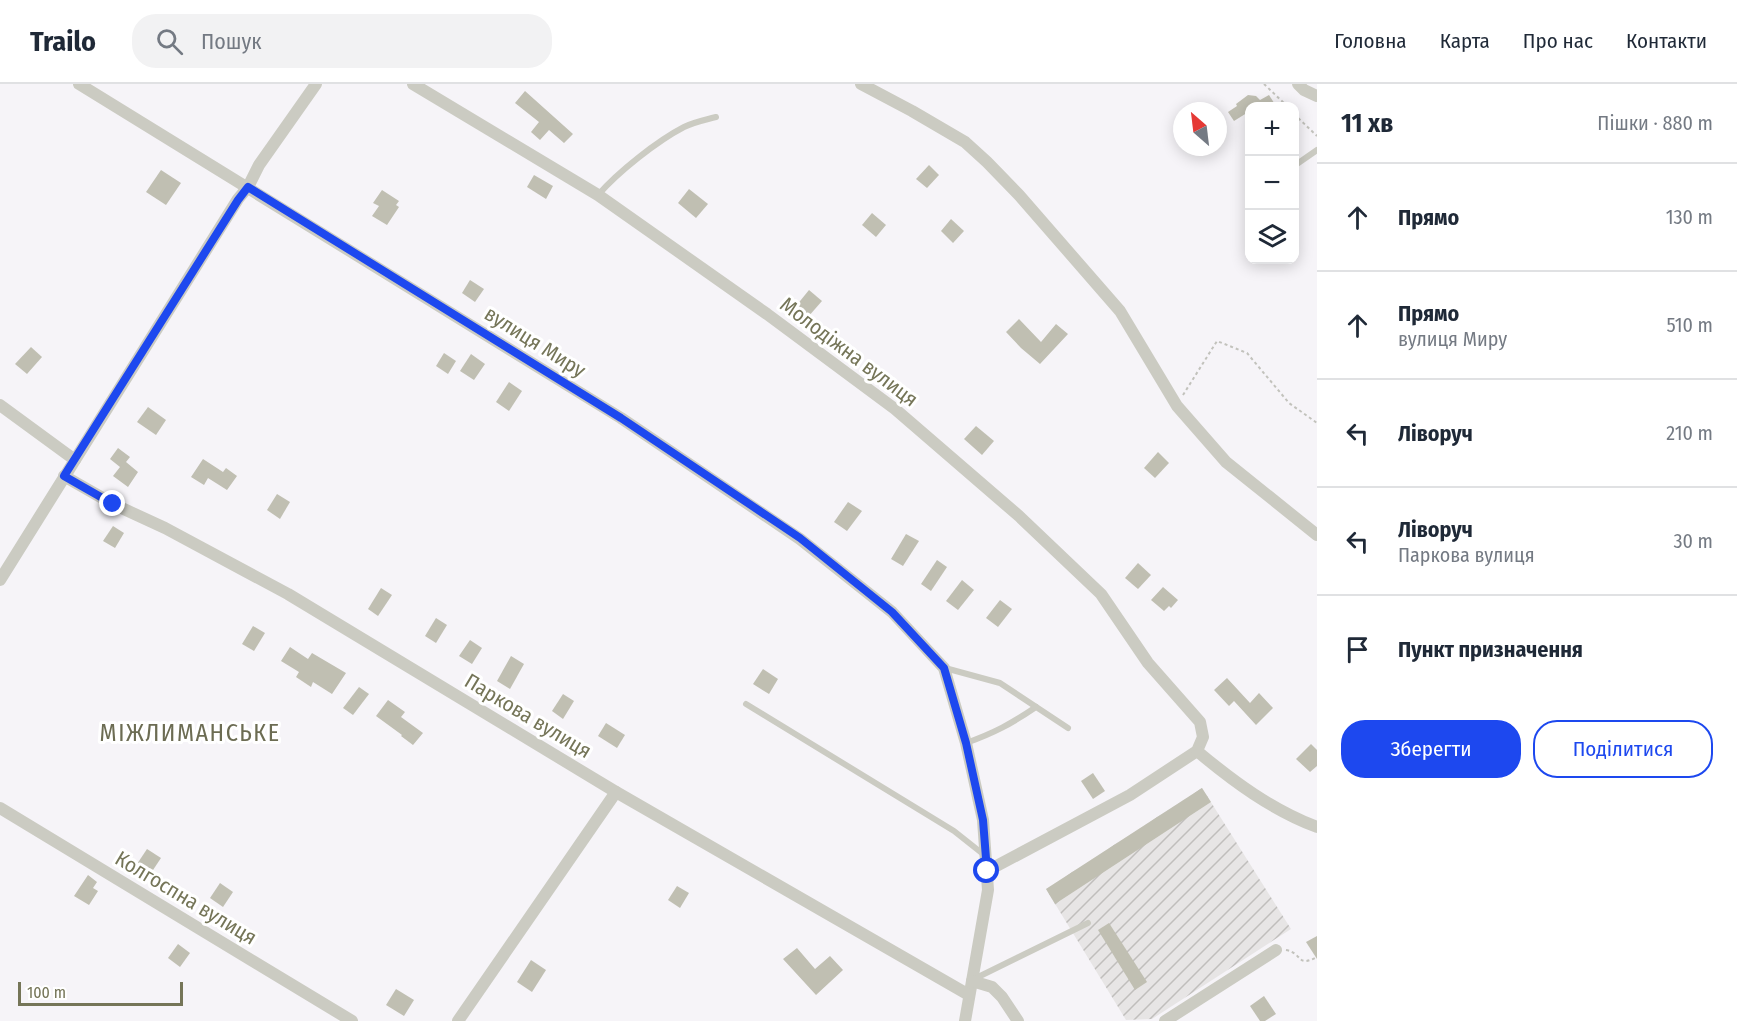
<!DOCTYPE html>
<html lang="uk">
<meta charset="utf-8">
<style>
body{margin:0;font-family:"Fira Sans Condensed",sans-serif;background:#f2f2f3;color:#1f2937}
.controls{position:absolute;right:18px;top:18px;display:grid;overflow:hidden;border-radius:12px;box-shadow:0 3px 15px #0003}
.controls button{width:54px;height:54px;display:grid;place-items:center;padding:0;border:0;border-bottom:2px solid #e0e1e3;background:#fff;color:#1f2937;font:30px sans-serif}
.compass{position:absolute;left:1173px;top:18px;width:54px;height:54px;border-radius:50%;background:#fff;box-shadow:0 3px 15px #0003;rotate:332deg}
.scale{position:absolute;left:18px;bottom:15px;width:165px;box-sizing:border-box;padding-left:6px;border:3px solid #757558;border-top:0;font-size:16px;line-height:21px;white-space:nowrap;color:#757558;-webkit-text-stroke:4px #fff;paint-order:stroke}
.stop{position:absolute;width:18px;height:18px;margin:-14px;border:4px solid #1d48ef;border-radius:50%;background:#fff}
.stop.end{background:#1d48ef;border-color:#fff;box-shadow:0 2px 6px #0008}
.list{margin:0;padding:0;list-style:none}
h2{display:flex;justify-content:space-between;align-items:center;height:78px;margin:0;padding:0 24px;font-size:26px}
h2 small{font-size:20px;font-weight:400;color:#747a83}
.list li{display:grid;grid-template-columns:39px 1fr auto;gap:18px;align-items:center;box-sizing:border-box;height:108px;padding:0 24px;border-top:2px solid #e0e1e3}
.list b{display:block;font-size:22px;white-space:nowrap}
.list p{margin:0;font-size:20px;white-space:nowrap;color:#747a83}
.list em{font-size:20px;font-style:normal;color:#747a83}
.actions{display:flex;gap:12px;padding:18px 24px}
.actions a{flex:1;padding:14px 0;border:2px solid #1d48ef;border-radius:24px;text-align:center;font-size:21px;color:#1d48ef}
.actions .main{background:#1d48ef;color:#fff}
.icon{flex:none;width:33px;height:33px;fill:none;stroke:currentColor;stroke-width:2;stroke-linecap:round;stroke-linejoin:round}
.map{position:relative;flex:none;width:1317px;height:937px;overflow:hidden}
header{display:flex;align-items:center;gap:36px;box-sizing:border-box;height:84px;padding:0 30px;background:#fff;border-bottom:2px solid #e0e1e3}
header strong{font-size:28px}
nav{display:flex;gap:33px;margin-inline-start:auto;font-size:21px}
.search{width:420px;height:54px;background:#f2f2f3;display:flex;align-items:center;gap:15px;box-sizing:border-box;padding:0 21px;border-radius:24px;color:#747a83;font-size:22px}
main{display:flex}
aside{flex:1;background:#fff}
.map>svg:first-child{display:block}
.industrial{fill:url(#industrial-furrows)}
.building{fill:#c0bfb2}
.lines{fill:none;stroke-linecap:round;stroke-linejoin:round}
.path{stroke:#c2c2bc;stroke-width:2;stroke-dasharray:3 3;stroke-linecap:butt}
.lane{stroke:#cbcbc2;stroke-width:6}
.street{stroke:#cbcbc2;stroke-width:12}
.route{stroke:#1d48ef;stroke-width:8}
.labels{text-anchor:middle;stroke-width:6;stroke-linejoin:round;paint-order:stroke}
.street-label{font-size:21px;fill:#757558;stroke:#fff}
.quarter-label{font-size:24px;letter-spacing:1.5px;fill:#6c6c53;stroke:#fff}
</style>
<header>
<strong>Trailo</strong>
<div class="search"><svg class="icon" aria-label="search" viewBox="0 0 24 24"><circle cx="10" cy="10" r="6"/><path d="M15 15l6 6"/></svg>Пошук</div>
<nav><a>Головна</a><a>Карта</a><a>Про нас</a><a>Контакти</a></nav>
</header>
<main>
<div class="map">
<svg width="1317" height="937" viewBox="0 0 1317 937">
<defs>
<pattern id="industrial-furrows" width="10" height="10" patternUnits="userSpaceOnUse" patternTransform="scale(1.5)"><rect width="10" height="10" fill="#e7e5e5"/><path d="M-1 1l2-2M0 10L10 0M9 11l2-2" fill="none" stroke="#c0bebc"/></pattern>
</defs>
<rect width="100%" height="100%" fill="#f6f4f8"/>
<!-- industrial -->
<path class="industrial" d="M1202,704l89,141 -139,90 -26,1 -80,-131z"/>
<!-- building -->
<g class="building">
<path d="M525,7l48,43 -9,9 -15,-13 -9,10 -9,-8 8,-10 -24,-19z"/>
<path d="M1248,11l8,1 4,4 9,-5 7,11h-26v5l-16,10 -6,-9 9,-6 -1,-2z"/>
<path d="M929,81l10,10 -12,13 -11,-9z"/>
<path d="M161,86l20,13 -15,22 -20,-13z"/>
<path d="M534,91l19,11 -7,13 -19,-12z"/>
<path d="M689,105l19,15 -12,14 -18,-15z"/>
<path d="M382,106l17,11 -3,4 3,2 -12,18 -15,-9 7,-10 -6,-3z"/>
<path d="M872,129l14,12 -10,12 -14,-12z"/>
<path d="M951,135l13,12 -11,12 -12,-12z"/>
<path d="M470,196l14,9 -9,13 -13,-9z"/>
<path d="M809,206l13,11 -14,16 -12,-11z"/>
<path d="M1019,235l22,23 15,-18 12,10 -28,30 -19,-16 -15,-16z"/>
<path d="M31,263l11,10 -15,17 -12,-10z"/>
<path d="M444,269l12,8 -8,13 -12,-8z"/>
<path d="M471,270l14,10 -11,16 -14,-9z"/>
<path d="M509,298l13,9 -13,20 -13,-9z"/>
<path d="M148,323l18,13 -10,15 -19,-13z"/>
<path d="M976,342l18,15 -12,14 -18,-16z"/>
<path d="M118,364l12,9 -4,5 12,10 -10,15 -15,-11 7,-9 -10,-8z"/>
<path d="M1158,368l11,11 -14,15 -11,-10z"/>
<path d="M203,375l20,13 3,-4 11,8 -10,14 -19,-12 -4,7 -13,-8z"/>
<path d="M277,410l13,8 -10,17 -13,-9z"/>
<path d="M848,418l14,9 -15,20 -13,-9z"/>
<path d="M113,442l11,7 -9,15 -12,-7z"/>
<path d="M906,450l13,7 -16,25 -12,-7z"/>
<path d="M937,476l10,7 -16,24 -10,-7z"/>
<path d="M1138,479l13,12 -13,14 -13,-11z"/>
<path d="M962,496l12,10 -16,20 -12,-9z"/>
<path d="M1163,503l15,13 -7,8 -2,-2 -5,5 -13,-11z"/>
<path d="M381,504l11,7 -14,21 -10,-7z"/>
<path d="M1000,516l12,9 -14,18 -12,-9z"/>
<path d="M436,534l11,7 -11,18 -11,-7z"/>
<path d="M253,542l12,7 -11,18 -12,-7z"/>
<path d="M470,556l12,8 -10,16 -13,-8z"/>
<path d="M290,563l18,12 4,-6 34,20 -14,21 -19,-12 -2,5 -15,-10 3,-5 -18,-11z"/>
<path d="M511,572l13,8 -14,25 -13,-8z"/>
<path d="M763,585l15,10 -9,15 -16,-10z"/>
<path d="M1227,594l23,25 9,-10 14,15 -17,17 -22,-24 -5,5 -15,-16z"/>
<path d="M359,603l10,7 -16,21 -10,-7z"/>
<path d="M563,610l11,7 -11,18 -11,-8z"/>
<path d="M388,616l17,12 -4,5 22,16 -10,12 -12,-9 1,-1 -26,-19z"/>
<path d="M606,639l19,12 -8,13 -19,-12z"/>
<path d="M1311,660l6,6v16l-7,6 -14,-13z"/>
<path d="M1093,689l12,18 -12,8 -12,-18z"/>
<path d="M1202,704l9,14 -156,102 -9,-15z"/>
<path d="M147,765l14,9 -10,15 -14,-9z"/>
<path d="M88,791l9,7 -4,6 5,3 -9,14 -15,-9z"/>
<path d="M220,799l13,9 -10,15 -13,-9z"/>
<path d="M677,802l12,7 -9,15 -12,-8z"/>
<path d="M1109,839l38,59 -12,8 -37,-60z"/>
<path d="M1317,852v23l-11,-17z"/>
<path d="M178,860l12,9 -10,14 -12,-9z"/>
<path d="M797,864l18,21 15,-13 13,14 -27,25 -33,-36z"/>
<path d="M531,876l15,10 -14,22 -15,-10z"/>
<path d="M396,905l18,11 -10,16 -18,-11z"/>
<path d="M1264,912l12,18 -11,7h-5l-10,-15z"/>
</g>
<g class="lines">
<!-- path -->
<g class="path">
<path d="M1264,0l23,22"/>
<path d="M1294,30l23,22"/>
<path d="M1183,311l34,-54 30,12 42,50 28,20"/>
<path d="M1286,866c17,3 10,18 31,7"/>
</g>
<!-- lane -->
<g class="lane">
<path d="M1294,82l23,-16"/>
<path d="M598,111c20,-23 59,-54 86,-68 10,-5 21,-7 32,-10"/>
<path d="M945,584l55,15 68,45"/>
<path d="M746,620l208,127 29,23"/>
<path d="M966,659c28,-10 45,-19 70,-36"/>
<path d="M972,896l116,-57"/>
</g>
<!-- street -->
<g class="street">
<path d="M79,0l542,334 179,121 92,73 52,56 22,75 17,77 5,70 -23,131"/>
<path d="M413,0l185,111 169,119 128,95 124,107 82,78 47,69 52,59 3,15 -6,14 -67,44 -143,76"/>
<path d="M861,0l51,27 53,31 22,20 32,33 101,116 57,95 49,56 91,73"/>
<path d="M1298,0l6,6 13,6"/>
<path d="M0,321l75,55"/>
<path d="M64,392l49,28 52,24 123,66 328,198 353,203"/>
<path d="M0,496l238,-381 10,-12 11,-22 57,-81"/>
<path d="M1197,667c37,31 75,59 120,76"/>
<path d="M0,724l352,213"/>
<path d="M972,897l20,6 10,10 16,24"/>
<path d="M458,937l158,-229"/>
<path d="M1165,937l111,-71"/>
</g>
</g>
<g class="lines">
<!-- route -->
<path class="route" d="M113,420l-49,-28 174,-276 10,-13 373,231 179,120 92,74 52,56 22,75 17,77 4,51"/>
</g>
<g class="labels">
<!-- street labels -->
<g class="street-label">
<text transform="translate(535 258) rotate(32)" y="7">вулиця Миру</text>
<text transform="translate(849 268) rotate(37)" y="7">Молодіжна вулиця</text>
<text transform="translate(528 632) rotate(31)" y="7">Паркова вулиця</text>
<text transform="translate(186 814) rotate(31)" y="7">Колгоспна вулиця</text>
</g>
<!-- quarter labels -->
<g class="quarter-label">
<text x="190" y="657">МІЖЛИМАНСЬКЕ</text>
</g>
</g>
</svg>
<div class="controls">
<button>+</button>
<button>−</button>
<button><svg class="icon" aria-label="layers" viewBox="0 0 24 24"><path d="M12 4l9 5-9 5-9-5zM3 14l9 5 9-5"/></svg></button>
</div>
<svg class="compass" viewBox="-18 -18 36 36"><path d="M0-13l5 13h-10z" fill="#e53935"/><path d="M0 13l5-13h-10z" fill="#747a83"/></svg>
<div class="scale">100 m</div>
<div class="stop" style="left:987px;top:787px"></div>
<div class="stop end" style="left:113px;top:420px"></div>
</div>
<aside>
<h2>11 хв<small>Пішки · 880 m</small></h2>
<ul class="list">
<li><svg class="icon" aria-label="ahead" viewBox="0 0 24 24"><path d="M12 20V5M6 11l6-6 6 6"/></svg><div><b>Прямо</b></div><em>130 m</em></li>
<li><svg class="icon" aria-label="ahead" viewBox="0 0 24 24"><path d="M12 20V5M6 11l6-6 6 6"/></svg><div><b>Прямо</b><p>вулиця Миру</p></div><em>510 m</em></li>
<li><svg class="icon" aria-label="left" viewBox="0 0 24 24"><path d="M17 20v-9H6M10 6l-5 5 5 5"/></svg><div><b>Ліворуч</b></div><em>210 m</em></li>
<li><svg class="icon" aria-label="left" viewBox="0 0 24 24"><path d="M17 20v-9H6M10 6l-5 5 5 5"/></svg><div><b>Ліворуч</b><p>Паркова вулиця</p></div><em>30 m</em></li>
<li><svg class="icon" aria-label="arrive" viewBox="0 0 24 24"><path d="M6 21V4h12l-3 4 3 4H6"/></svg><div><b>Пункт призначення</b></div></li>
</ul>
<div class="actions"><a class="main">Зберегти</a><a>Поділитися</a></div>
</aside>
</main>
